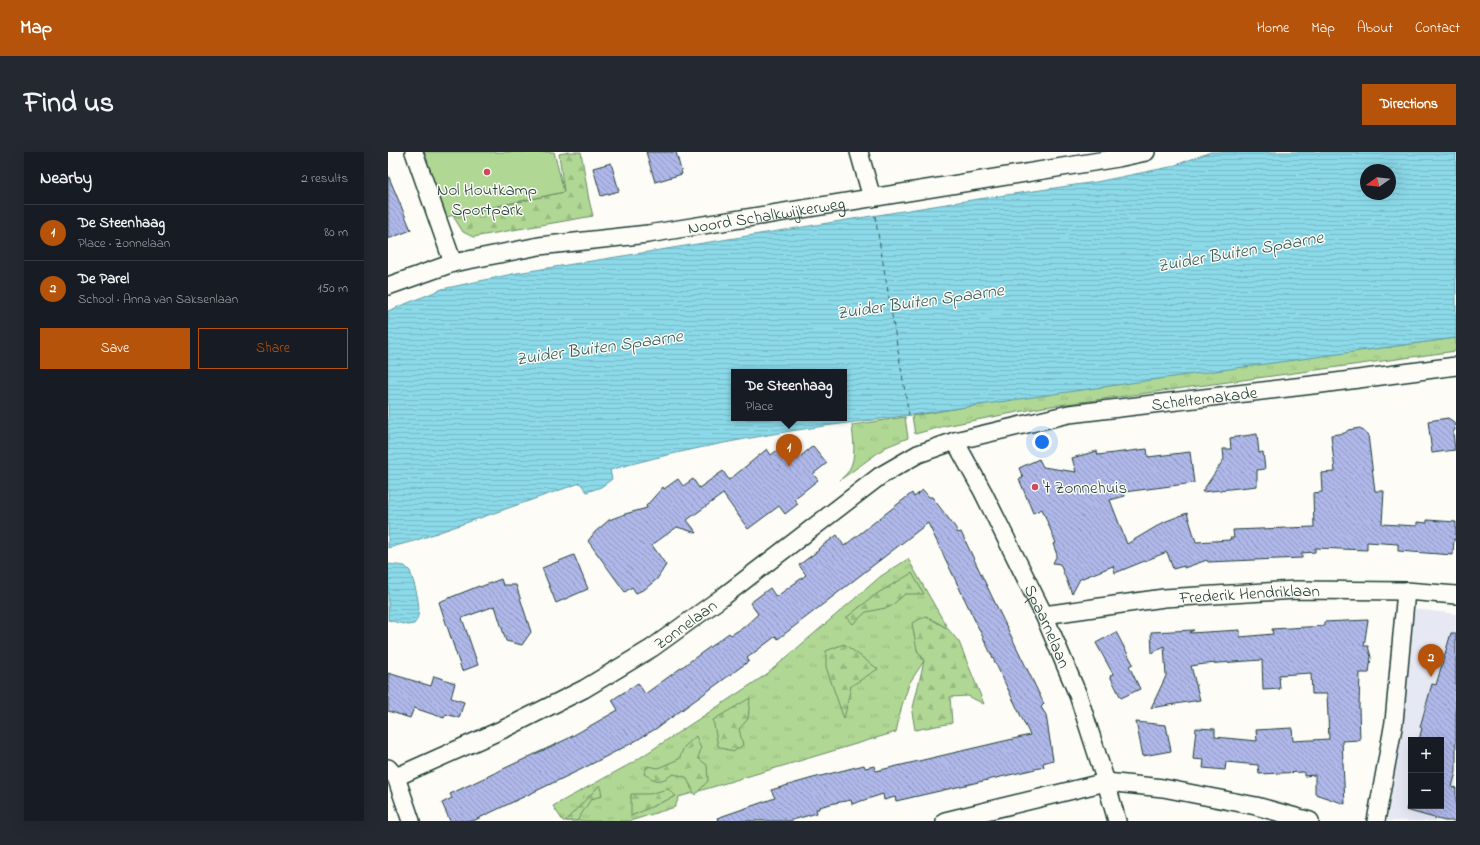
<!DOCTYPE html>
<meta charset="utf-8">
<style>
body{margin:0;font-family:"Indie Flower",sans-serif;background:#242831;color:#f1f3f6}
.controls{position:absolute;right:12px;bottom:12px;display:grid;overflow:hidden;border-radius:0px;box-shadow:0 4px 16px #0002}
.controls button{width:36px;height:36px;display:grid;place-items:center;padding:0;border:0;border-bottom:1px solid #363941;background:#171b24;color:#f1f3f6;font:20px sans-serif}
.compass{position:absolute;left:972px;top:12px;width:36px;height:36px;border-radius:50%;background:#171b24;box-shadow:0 4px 16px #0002;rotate:255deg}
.you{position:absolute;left:654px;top:290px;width:14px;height:14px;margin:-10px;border:3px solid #fff;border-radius:50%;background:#1a73e8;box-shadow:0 0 0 6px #1a73e833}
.badge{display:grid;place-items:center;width:26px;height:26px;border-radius:50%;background:#b45309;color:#fff;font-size:13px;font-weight:700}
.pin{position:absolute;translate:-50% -33px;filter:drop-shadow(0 1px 2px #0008)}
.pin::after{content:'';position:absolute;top:21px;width:14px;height:12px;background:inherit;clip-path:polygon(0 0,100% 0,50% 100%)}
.popup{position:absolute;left:343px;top:217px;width:116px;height:52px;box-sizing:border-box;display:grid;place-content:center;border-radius:0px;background:#171b24;filter:drop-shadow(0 1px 3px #0005);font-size:13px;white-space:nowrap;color:#9ea1a6}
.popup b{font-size:15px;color:#f1f3f6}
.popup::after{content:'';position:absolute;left:50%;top:100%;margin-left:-8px;border:8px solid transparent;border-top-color:#171b24}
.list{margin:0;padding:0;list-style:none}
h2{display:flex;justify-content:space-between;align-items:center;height:52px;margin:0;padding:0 16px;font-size:17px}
h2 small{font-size:13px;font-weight:400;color:#9ea1a6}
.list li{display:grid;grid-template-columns:26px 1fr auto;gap:12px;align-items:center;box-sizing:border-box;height:56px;padding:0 16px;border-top:1px solid #363941}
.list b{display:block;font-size:15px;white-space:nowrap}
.list p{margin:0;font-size:13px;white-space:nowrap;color:#9ea1a6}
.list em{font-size:13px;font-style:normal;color:#9ea1a6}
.actions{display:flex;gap:8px;padding:12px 16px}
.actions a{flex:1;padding:9px 0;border:1px solid #b45309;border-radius:0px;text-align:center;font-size:14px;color:#b45309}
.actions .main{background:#b45309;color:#fff}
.map{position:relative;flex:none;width:1068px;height:669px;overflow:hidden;border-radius:0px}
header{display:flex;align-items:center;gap:24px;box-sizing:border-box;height:56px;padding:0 20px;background:#b45309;color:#fff}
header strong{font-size:19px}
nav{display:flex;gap:22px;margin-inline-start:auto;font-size:14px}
.intro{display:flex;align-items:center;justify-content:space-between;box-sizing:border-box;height:96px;padding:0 24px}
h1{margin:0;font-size:28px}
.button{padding:10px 18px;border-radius:0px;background:#b45309;color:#fff;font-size:14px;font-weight:700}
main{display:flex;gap:24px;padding:0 24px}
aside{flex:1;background:#171b24;border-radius:0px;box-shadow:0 4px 16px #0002}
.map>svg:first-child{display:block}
.built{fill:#e6e8f3;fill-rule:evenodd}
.grass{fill:url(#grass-tufts);stroke:#688a64}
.forest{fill:url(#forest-firs);stroke:#688a64}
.pitch{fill:#b0d894;stroke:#688a64}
.water{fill:url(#water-rules);stroke:#609ba1;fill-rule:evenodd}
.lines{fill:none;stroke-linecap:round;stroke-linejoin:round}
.ferry{stroke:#355c58;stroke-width:1;stroke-dasharray:5 4;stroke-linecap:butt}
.building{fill:url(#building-back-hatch);stroke:#1f3d34}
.minor-casing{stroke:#1f3d34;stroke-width:20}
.minor{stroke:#fdfcf7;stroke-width:17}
.poi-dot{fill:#d1495b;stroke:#fdfcf7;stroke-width:1.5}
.labels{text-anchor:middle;stroke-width:3;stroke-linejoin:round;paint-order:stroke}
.poi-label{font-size:17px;fill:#1f3d34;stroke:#fdfcf7}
.street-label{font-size:17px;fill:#1f3d34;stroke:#fdfcf7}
.water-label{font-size:18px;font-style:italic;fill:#355c58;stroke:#fdfcf7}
</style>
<header>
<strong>Map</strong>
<nav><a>Home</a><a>Map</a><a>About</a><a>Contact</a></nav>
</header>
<div class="intro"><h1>Find us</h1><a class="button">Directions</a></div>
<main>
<aside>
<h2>Nearby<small>2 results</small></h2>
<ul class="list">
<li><span class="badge">1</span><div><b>De Steenhaag</b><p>Place · Zonnelaan</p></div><em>80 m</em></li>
<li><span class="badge">2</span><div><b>De Parel</b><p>School · Anna van Saksenlaan</p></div><em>150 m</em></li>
</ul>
<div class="actions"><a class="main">Save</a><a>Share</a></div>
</aside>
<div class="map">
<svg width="1068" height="669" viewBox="0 0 1068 669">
<defs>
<pattern id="grass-tufts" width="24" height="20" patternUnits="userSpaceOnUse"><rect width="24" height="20" fill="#b0d894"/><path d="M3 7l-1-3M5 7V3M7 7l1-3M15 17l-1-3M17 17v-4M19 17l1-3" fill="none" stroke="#97ba80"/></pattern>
<pattern id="forest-firs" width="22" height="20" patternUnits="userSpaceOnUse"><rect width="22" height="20" fill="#b0d894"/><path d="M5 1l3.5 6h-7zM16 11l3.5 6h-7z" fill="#97ba80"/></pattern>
<pattern id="water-rules" width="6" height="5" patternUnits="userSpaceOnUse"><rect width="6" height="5" fill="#8bd9e9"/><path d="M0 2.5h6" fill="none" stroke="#78bbc8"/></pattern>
<pattern id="building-back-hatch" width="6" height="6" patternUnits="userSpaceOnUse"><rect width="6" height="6" fill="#afb8e9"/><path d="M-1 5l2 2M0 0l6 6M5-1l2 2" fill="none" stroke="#8e97be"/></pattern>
</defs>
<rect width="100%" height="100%" fill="#fdfcf7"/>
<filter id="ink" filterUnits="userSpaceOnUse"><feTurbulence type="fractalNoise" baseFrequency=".025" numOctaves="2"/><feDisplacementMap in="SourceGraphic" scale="8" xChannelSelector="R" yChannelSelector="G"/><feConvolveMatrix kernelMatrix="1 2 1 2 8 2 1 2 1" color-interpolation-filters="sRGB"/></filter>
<g filter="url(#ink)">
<!-- built -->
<path class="built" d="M1027,457l41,5v207h-69zM1023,588h30v66h-30z"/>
<!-- grass -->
<g class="grass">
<path d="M1068,186v13l-412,56 -99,19 -30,8 -3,-18c180,-32 363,-54 544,-78z"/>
<path d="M517,265l3,21 -22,9 -46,33c3,-3 7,-6 9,-10 8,-13 4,-31 3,-45z"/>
<path d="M520,407l40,70 -22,-13 -9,34 7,11 -14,21 -8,23 -6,27 -217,65 -4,10 -45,14h-67l-10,-15 79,-43 135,-89 114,-98z"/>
</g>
<!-- forest -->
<g class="forest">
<path d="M181,0h12l8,48 4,16 -120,21 -10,-5 -10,-16 111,-24 -5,-38z"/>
<path d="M524,421l12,21h-19l-15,13 -24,5 -13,12 -6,-7 31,-24z"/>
<path d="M538,464l22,13 11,13 25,62 -16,-8 -18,1 2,26 -37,7 -3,-18 12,-51 -7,-11 -5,-27z"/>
<path d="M456,492l34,25 -27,17 -7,33 -18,-52v-16z"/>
<path d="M362,546l-2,21 -9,10 4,16 -10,7 -15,-6 -5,-26z"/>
<path d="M308,584l5,13 -3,9 9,7 1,16 -13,14 -9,-18 -13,-3c-13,9 -16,8 -29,0l3,-8 11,2 21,-9 5,-12z"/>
<path d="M212,633l2,11 -11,3 -14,22h-10l-1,-1z"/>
<path d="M280,637l8,7 -45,20v-22h18z"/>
</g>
<!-- pitch -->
<path class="pitch" d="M19,0h147l10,40 -133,28z"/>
<!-- water -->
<g class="water">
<path d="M823,0h245v186c-179,24 -358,49 -537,76 -43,6 -86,10 -128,17 -60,10 -123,22 -181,39l2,9 -11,8 -14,5 -7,-9 -166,58 -26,7v-237l54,-22 75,-16 448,-72 131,-19 74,-15zM978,18h24v24h-24zM346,220h110v46h-110z"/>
<path d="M0,412l17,2 5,5c4,13 15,41 4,53l-7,1 -19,-5z"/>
</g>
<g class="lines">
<!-- ferry -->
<path class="ferry" d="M487,64l34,199"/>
</g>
<!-- building -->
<g class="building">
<path d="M258,0h30l6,22 -27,8z"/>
<path d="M223,11l8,28 -18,5 -8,-28z"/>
<path d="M0,23l23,55 -23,9z"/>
<path d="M1060,266l6,4 1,8 -2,2 2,18 -23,3 -4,-32z"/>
<path d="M972,276l8,7 7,56h9l-2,33 35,2v-4l10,1v-3l29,2v18l-2,-1 -1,16 -55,-4v-7l-31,-2v8l-52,-2v4l-13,1v5l-94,4 -1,-2 -23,8v-2l-11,3 -6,-17 -52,21 -2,-7 -33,13 -8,15 -12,-30 -7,-1 4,-8 -4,-11 3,-1 -14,-34 -9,4 -14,-34 4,-1 -4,-10 20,-9 4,8 33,5 -4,-14 25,-7 1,4 49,-6 1,8 42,-5 4,31 -70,9 1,4 -15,4 17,44 37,-22 23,-9 9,29 34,-2v-2h4l-1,-8 81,-3 -1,-34 9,-1 -1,-19 14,-1 -4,-37 14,-2 3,-3z"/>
<path d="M869,282l2,19 4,-1 2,17 -8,1v16l-55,6 22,-33 -1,-10h8l-1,-11z"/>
<path d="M396,293l12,15 17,-14 14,17 -14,11 5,6 -24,19 4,5 -13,10 -6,-8 -31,23 -25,-35 -36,26 10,13 -20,-6 -25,18 14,20 -9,14 -12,10 -9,4 -4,-6 -7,5 -37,-51 7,-9 14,-12 16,-6 22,-6 -1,-2 17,-19 1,2 14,-10 5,7 10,-7 6,9 24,-17 6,9 38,-31 4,6z"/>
<path d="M535,338l6,7h3l23,30 3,6 3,-1 21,44 62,128 -3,3 5,8 7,45 -10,3 1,4 -148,34 -1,-4 -11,3 -1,-6 -31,10 -1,-4 -16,3 -16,4v2h-3l1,4 -28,8h-71l-1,-3 58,-20 -4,-8 42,-12 51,-13 1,3 10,-2 1,5 154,-36 -102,-212 -150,116 -2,-3 -29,22 2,3 -92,67 -25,15 -50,26 -109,52h-23l-8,-18 10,-5 -2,-4 117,-55 51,-29 -6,-10 26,-17 7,11 84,-61 2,2 13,-8 14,-13 -8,-11 20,-15 6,9 30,-22 -7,-10 20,-15 -1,-1 19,-14 7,11 68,-53 2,4z"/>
<path d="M186,403l14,34 -32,14 -14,-35z"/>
<path d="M113,427l2,6h13l15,47 -9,13 -16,-4 -11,-35 -33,12 16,47 -16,6 -23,-69 40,-16 1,1z"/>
<path d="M980,468l-4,26h4l3,11 -2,16h-9l-1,34 1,33 -18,1 3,63 -30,-10v-19l-11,1v-4l-45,2 -1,-9 -32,-3 -1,8 -22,-2 1,-8 -11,-1 3,-31 19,1v8l42,4 -1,-11 36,-2 1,13 36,-2 -2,-45h-15l-1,-21 -32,2 1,14 -17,1 -1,-30 -57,4 -14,2 9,34 -49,8 15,-32 -2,-30 -12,7 -1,-21 43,-2 -4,2v1l50,-3v7l33,-3 -1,-5 52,-3v-4z"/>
<path d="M728,480l17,32 -4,2 11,23 -19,9 -11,-22 3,-2 -17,-31z"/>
<path d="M1063,481h5v139l-4,15 4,1v33h-11l-39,-11 5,-17v13h30v-66h-22l3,-12 -2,-1 12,-43 4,1z"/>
<path d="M0,521l43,13 3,-10 21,7 -4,15 13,4 -5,16 -13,-4 -2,4 -30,-10 -4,10 -22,-7z"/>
<path d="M748,570l30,3 5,26 -28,5z"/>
</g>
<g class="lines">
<defs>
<g id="minor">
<path d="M26,0l39,111"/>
<path d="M471,0l13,46"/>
<path id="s1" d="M0,134l65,-23 86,-17 109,-12 470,-76 28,-6"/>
<path id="s2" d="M567,289l28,51 61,123 34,80 28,87 11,39"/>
<path id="s3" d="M656,463l120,-17 132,-8 110,1 50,4"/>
<path d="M0,616l8,9 15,44"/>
<path id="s4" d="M8,625l112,-50 76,-38 68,-41 72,-52 156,-120 38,-22 37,-13 114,-27 252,-30 135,-18"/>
<path d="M557,669l161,-39 57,6 93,18 54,15"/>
<path d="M988,669l18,-99 12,-131"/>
</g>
</defs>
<!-- minor casing -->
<use href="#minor" class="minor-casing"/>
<!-- minor -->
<use href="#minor" class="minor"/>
</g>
</g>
<!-- markers -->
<g class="poi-dot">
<circle cx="99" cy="20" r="4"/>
<circle cx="647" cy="335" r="4"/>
</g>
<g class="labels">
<!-- poi labels -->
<g class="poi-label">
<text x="99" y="43">Nol Houtkamp<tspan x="99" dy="20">Sportpark</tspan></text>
<text x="655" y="341" text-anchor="start">'t Zonnehuis</text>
</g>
<!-- street labels -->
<g class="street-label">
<text dy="6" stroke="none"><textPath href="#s1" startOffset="386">Noord Schalkwijkerweg</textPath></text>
<text dy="6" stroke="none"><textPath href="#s4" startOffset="909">Scheltemakade</textPath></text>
<text dy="6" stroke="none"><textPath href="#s3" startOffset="207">Frederik Hendriklaan</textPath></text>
<text dy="6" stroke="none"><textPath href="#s4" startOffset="328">Zonnelaan</textPath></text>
<text dy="6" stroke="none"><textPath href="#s2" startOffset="207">Spaarnelaan</textPath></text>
</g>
<!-- water labels -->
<g class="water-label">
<text transform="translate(852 99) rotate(-10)" y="6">Zuider Buiten Spaarne</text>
<text transform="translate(532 149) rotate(-8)" y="6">Zuider Buiten Spaarne</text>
<text transform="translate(211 195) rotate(-8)" y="6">Zuider Buiten Spaarne</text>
</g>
</g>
</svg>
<div class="controls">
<button>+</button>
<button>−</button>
</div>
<svg class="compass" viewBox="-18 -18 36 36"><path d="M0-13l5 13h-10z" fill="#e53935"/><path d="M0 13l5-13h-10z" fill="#9ea1a6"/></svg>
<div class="you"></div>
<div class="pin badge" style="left:401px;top:315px">1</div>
<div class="popup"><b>De Steenhaag</b>Place</div>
<div class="pin badge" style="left:1043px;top:525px">2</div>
</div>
</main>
